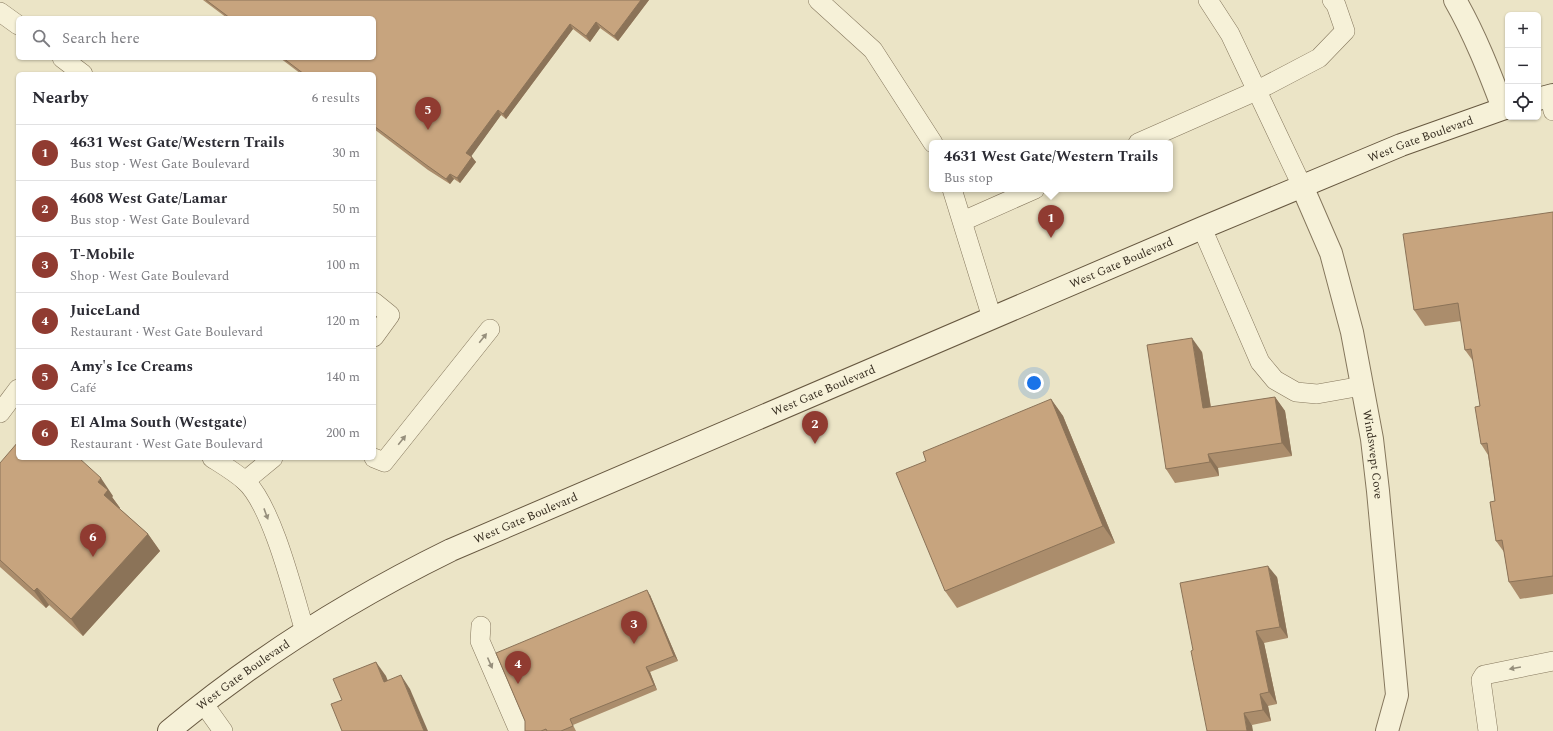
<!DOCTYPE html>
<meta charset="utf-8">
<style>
body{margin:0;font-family:Spectral,serif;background:#f2f2f3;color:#2b2b33}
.controls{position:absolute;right:12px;top:12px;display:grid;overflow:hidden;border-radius:6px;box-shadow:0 1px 3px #0004}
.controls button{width:36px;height:36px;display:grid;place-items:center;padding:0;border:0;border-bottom:1px solid #e1e1e2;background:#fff;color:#2b2b33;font:20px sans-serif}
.you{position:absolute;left:1034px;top:383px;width:14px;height:14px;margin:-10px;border:3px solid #fff;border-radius:50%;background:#1a73e8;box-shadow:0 0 0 6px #1a73e833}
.badge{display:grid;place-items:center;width:26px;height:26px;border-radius:50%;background:#903b31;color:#fff;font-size:13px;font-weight:700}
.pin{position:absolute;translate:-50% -33px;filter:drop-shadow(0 1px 2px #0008)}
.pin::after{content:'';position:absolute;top:21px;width:14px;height:12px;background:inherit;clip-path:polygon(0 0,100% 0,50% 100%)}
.popup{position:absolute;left:929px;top:140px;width:244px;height:52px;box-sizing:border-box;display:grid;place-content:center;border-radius:6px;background:#fff;filter:drop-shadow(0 1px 3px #0005);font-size:13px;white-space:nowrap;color:#7c7c81}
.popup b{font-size:15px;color:#2b2b33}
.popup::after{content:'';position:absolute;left:50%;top:100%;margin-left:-8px;border:8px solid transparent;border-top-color:#fff}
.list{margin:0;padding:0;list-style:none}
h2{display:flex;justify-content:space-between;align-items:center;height:52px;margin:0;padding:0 16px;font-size:17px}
h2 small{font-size:13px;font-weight:400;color:#7c7c81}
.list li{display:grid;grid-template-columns:26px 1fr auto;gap:12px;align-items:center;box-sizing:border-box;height:56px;padding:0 16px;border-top:1px solid #e1e1e2}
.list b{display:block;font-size:15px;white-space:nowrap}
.list p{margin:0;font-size:13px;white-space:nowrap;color:#7c7c81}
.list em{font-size:13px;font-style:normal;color:#7c7c81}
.icon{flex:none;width:22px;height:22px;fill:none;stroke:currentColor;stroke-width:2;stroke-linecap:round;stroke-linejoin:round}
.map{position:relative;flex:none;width:1553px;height:731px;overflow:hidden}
.search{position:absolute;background:#fff;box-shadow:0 1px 3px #0004;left:16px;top:16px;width:360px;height:44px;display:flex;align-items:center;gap:10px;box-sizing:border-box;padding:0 14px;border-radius:6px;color:#7c7c81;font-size:15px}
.panel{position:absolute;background:#fff;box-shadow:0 1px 3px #0004;left:16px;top:72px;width:360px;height:388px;border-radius:6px}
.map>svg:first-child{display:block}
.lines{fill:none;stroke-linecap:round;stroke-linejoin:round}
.service-casing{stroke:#85775d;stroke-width:20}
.minor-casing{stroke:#85775d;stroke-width:24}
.tertiary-casing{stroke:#85775d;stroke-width:24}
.secondary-casing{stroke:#675840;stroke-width:24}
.service{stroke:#f6f1d8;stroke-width:19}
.minor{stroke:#f6f1d8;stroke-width:22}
.tertiary{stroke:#f6f1d8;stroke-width:22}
.secondary{stroke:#f6f1d8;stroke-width:22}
.wall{fill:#ab8d6c}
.shaded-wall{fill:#8b7358}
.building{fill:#c7a47e;stroke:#8b7358}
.oneway{fill:#968f7c}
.labels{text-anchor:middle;stroke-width:4;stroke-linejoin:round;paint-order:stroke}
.street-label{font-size:12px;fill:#362d20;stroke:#f3eed5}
</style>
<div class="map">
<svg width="1553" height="731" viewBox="0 0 1553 731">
<rect width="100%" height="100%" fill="#ebe4c6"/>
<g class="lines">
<defs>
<g id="service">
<path d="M818,0l55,50 60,93"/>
<path d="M1208,0l22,34 72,152"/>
<path d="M0,12l18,13"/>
<path d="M62,58l21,16"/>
<path d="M1550,96l3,15"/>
<path d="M1138,143l118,-52 63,-33 26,-27 -9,-26 -4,-5"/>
<path d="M952,189l40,129"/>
<path d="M963,221l72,-32"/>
<path d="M1202,228l58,134 15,18 21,12 21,2 45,-8"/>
<path d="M374,302l16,13 -16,22"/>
<path d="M0,413l18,-24"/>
<path d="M212,458c11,7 23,14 33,23 27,24 49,114 60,151"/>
<path d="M374,458l10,4 106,-133"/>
<path d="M245,481l28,-23"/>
<path d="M481,626l-1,15 39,90"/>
<path d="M203,703l20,28"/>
<path d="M1488,731l-7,-51 3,-5 69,-14"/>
</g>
<g id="minor">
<path id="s1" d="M1302,186l29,67 21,79 20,107 6,52 19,204 -10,36"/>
</g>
<path id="tertiary" d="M1455,0c20,35 34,71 48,108"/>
<g id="secondary">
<path d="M1538,99l15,-4"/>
<path id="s2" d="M169,731c86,-72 182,-132 282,-181l751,-322 199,-83 107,-38"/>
</g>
</defs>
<!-- service casing -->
<use href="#service" class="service-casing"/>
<!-- minor casing -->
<use href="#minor" class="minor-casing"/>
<!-- tertiary casing -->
<use href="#tertiary" class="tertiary-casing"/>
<!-- secondary casing -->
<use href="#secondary" class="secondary-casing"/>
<!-- service -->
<use href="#service" class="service"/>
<!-- minor -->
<use href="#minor" class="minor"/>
<!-- tertiary -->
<use href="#tertiary" class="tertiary"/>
<!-- secondary -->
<use href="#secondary" class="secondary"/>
</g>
<!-- wall -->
<g class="wall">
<path d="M203,0h446l-31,41 -18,-13 -10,14 -17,-13 -67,90 -5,-4 -30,41 5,6 -16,21 -6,-4 -4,5 -22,-14 -54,-41v-55h-73l-21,-16h94v-40h-147z"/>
<path d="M1553,212v382l-33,5 -11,-17 -5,-30 -8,-11 -1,-40 -7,-46 -7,-11 -1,-38 -7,-45 -8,-11 -4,-29 -36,5 -11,-16z"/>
<path d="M1202,352l9,55 64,-10 10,14 7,45 -74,12 1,8 -44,7 -9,-14z"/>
<path d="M1051,399l12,17 52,127 -158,65 -12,-17z"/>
<path d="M0,463l113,33 -1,1 8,11h-1l29,26 12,17 -77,85 -34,-31 -3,3 -46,-41z"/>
<path d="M1277,577l11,61 -24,5 13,61 -9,2 3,15 -19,4 -59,-75z"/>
<path d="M650,595l28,66 -28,11 7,18 -84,35 3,6h-51z"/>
</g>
<!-- shaded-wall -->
<g class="shaded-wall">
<path d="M641,0h8l-31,41 -4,-5z"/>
<path d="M596,22l4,6 -10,14 -4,-6z"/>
<path d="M570,24l3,5 -67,90 -3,-5z"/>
<path d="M498,110l3,5 -31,43 -4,-5z"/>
<path d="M472,157l4,5 -16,21 -3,-5z"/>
<path d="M450,174l4,5 -4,5 -4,-5z"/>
<path d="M1192,338l10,14 11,70 -10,-14z"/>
<path d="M1275,397l10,14 7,45 -10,-13z"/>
<path d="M1051,399l12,17 52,127 -12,-17z"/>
<path d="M1208,454l10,14 1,8 -9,-14z"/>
<path d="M101,478l12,18 -1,1 8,11 -4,4 -12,-17 -6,-13z"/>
<path d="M148,534l12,17 -77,85 -12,-17z"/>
<path d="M1268,566l9,11 11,61 -8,-11z"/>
<path d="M37,588l12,17 -3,3 -12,-17z"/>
<path d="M647,590l3,5 28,66 -4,-5z"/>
<path d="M1256,631l8,12 13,61 -8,-12z"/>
<path d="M376,662l10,14 8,20 -10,-14z"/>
<path d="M646,667l4,5 7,18 -3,-5z"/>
<path d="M401,675l9,14 18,42h-4z"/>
<path d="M1260,694l8,12 3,15 -8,-11z"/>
<path d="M1244,713l8,12 1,6h-6z"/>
</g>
<!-- building -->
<g class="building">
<path d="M206,0h435l-27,36 -18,-14 -10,14 -16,-12 -67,90 -5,-4 -32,43 6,4 -15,21 -7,-4 -4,5 -21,-15 -51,-38v-52h-70l-21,-16h91v-40h-144z"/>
<path d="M1553,212v364l-44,6 -7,-42 -6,1 -6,-39 5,-1 -8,-58 -6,1 -6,-37 5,-1 -9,-57 -6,1 -7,-47 -44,7 -11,-76z"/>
<path d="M1192,338l11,70 72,-11 7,46 -74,11 2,8 -44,7 -19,-124z"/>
<path d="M1051,399l52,127 -158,65 -49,-118 30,-12 -3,-9z"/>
<path d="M18,442v16h61l22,20 -3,4 10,8 -4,5 44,39 -77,85 -34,-31 -3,3 -34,-31v-97z"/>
<path d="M1268,566l12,61 -24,4 13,61 -9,2 3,16 -19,3 3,18h-40l-16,-80 2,-1 -13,-67z"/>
<path d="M647,590l27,66 -28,11 8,18 -84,34 3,7 -12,5h-14l-1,-2 -5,2h-16v-10l-29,-68z"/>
<path d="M376,662l8,20 17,-7 23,56h-82l-11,-27 11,-4 -9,-21z"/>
</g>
<!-- one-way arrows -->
<defs><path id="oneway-solid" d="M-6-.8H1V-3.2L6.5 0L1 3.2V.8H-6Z"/></defs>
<g class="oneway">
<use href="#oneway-solid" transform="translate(483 338) rotate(-51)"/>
<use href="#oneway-solid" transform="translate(402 440) rotate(-51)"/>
<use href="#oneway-solid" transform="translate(266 514) rotate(70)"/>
<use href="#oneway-solid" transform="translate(490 663) rotate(66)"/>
<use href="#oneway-solid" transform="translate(1515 668) rotate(170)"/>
</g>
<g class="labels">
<!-- street labels -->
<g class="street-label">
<text dy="4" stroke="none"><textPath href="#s2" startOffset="1389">West Gate Boulevard</textPath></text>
<text dy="4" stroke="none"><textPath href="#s2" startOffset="1065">West Gate Boulevard</textPath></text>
<text dy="4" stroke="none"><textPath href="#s2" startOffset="741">West Gate Boulevard</textPath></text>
<text dy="4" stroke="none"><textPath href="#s1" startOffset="279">Windswept Cove</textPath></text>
<text dy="4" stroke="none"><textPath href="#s2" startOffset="417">West Gate Boulevard</textPath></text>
<text dy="4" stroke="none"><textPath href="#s2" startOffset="93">West Gate Boulevard</textPath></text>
</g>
</g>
</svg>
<div class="controls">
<button>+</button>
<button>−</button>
<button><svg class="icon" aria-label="locate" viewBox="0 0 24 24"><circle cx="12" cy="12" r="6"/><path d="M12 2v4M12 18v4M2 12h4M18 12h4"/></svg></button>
</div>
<div class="you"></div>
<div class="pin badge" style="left:1051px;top:238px">1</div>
<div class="popup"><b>4631 West Gate/Western Trails</b>Bus stop</div>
<div class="pin badge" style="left:815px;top:444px">2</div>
<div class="pin badge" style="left:634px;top:644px">3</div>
<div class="pin badge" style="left:518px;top:684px">4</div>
<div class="pin badge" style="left:428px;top:130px">5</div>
<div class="pin badge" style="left:93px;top:557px">6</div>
<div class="search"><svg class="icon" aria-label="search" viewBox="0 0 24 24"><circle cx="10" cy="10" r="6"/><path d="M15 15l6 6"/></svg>Search here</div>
<section class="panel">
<h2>Nearby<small>6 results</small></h2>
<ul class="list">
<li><span class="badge">1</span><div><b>4631 West Gate/Western Trails</b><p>Bus stop · West Gate Boulevard</p></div><em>30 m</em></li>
<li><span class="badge">2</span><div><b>4608 West Gate/Lamar</b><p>Bus stop · West Gate Boulevard</p></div><em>50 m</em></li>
<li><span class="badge">3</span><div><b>T-Mobile</b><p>Shop · West Gate Boulevard</p></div><em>100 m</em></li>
<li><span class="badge">4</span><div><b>JuiceLand</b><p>Restaurant · West Gate Boulevard</p></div><em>120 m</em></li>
<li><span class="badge">5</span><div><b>Amy's Ice Creams</b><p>Café</p></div><em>140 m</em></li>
<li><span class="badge">6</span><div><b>El Alma South (Westgate)</b><p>Restaurant · West Gate Boulevard</p></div><em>200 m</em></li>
</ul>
</section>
</div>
